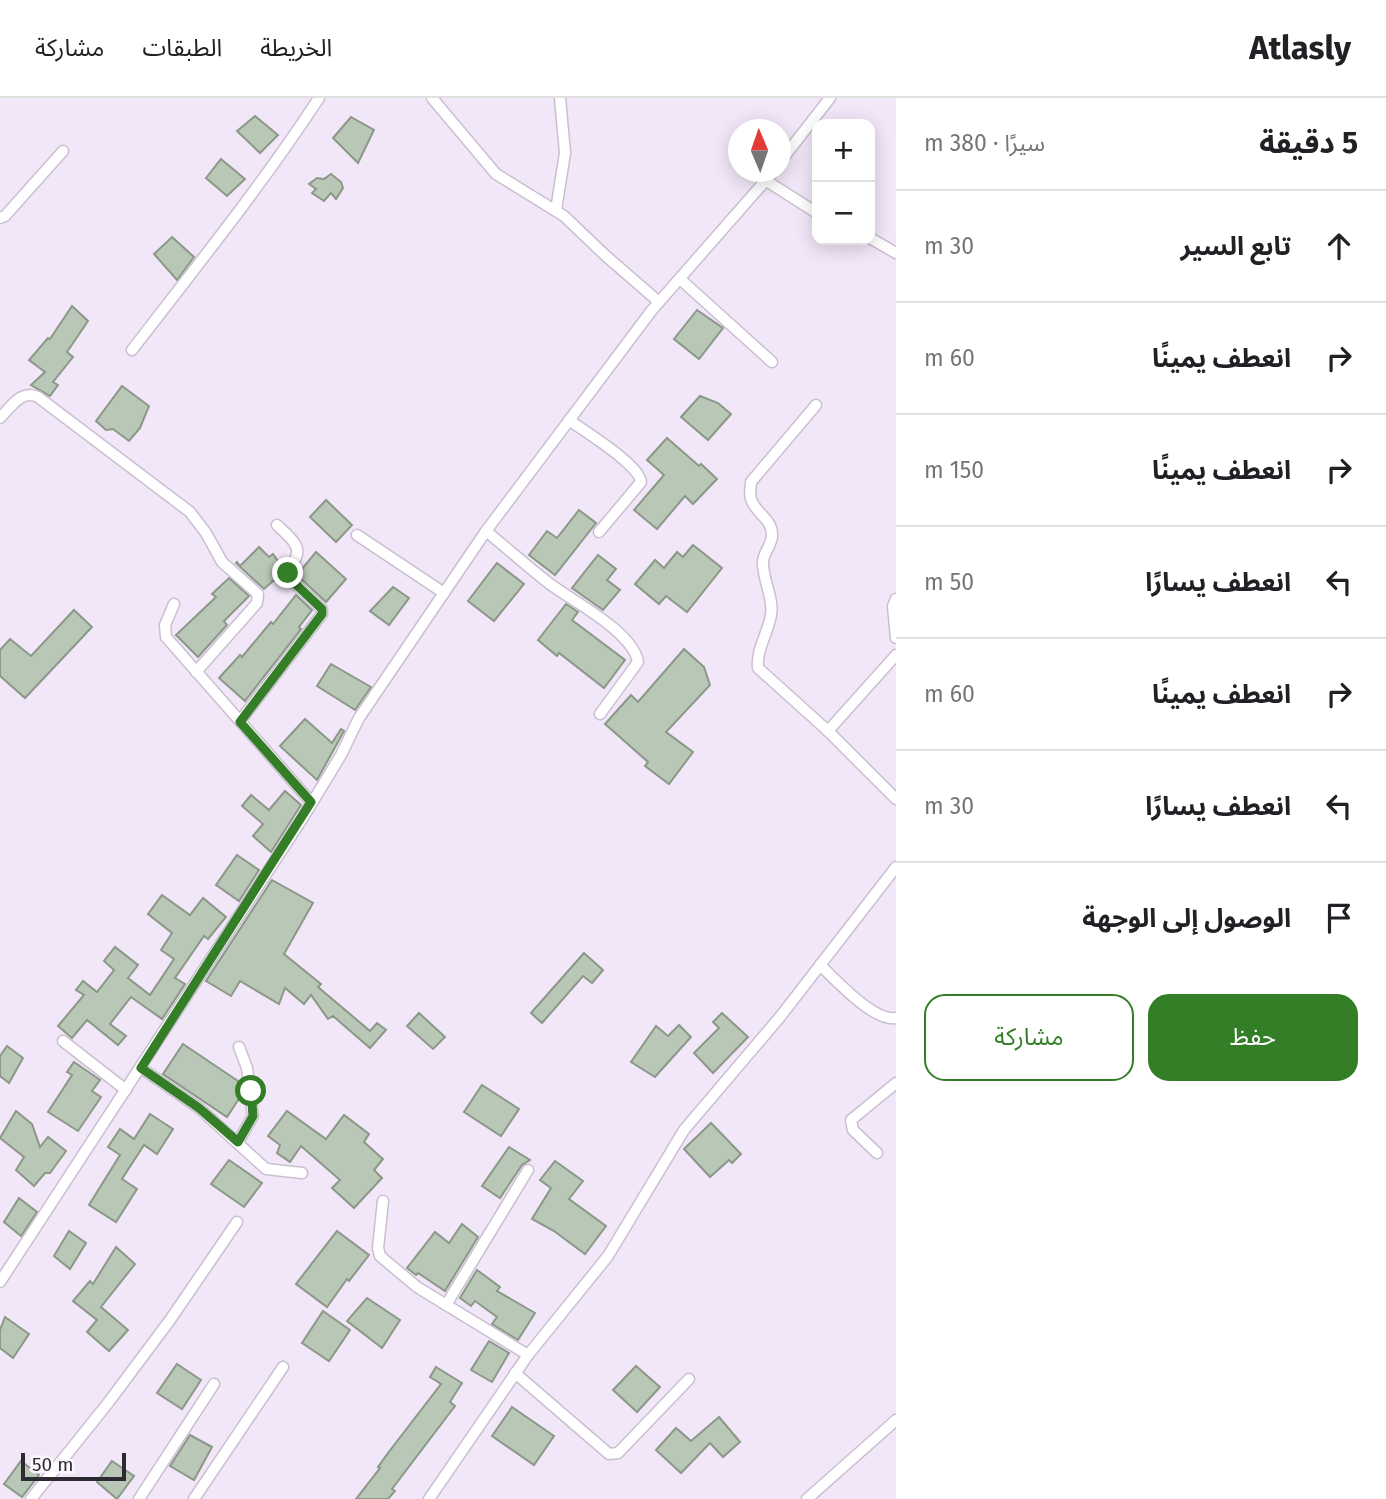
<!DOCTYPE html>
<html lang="ar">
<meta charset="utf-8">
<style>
body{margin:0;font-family:"Fira Sans","Noto Sans Arabic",sans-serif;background:#f6f6f6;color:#202124;direction:rtl}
.controls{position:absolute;right:21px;top:21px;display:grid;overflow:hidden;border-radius:14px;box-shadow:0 4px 18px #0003}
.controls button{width:63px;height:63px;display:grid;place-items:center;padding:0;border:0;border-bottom:2px solid #e0e0e0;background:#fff;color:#202124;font:35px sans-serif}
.compass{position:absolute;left:728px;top:21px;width:63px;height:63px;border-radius:50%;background:#fff;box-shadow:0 4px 18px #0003;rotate:358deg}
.scale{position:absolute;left:21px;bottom:18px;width:105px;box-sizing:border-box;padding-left:7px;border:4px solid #2e2a31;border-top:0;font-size:19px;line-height:24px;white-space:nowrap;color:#2e2a31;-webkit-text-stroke:5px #fbf7fe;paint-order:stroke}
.stop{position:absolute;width:21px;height:21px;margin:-16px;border:5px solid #337e26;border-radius:50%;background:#fff}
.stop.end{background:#337e26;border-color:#fff;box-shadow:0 2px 7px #0008}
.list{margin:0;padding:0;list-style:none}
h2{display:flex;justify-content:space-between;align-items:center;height:91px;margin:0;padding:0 28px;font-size:30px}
h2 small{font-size:23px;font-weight:400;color:#757577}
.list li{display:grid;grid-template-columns:46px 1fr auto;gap:21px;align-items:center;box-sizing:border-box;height:112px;padding:0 28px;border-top:2px solid #e0e0e0}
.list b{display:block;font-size:26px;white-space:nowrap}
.list em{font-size:23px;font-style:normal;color:#757577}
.actions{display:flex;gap:14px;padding:21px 28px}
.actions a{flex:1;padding:16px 0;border:2px solid #337e26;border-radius:21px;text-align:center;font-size:24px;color:#337e26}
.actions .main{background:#337e26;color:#fff}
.icon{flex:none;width:38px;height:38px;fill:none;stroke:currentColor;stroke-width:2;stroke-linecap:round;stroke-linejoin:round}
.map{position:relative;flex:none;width:896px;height:1401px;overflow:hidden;direction:ltr}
header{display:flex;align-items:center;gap:42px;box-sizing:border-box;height:98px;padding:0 35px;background:#fff;border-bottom:2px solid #e0e0e0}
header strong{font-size:33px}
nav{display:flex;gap:38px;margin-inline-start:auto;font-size:24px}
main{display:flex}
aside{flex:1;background:#fff}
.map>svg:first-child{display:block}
.building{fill:#b9c7b7;stroke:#8b9888;stroke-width:2}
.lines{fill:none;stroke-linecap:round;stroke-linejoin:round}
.street-casing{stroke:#cabfd0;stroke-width:13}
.street{stroke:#fff;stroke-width:10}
.route{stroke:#337e26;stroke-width:9}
</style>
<header>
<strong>Atlasly</strong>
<nav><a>الخريطة</a><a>الطبقات</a><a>مشاركة</a></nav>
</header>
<main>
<aside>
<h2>5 دقيقة<small>سيرًا · 380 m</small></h2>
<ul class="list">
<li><svg class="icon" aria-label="ahead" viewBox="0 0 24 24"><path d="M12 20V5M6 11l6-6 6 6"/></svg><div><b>تابع السير</b></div><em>30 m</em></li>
<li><svg class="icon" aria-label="right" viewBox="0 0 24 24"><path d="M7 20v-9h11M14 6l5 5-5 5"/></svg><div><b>انعطف يمينًا</b></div><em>60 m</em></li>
<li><svg class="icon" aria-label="right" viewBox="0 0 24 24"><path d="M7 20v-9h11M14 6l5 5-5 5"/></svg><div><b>انعطف يمينًا</b></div><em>150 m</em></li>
<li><svg class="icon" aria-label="left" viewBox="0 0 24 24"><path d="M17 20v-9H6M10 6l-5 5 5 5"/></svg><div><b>انعطف يسارًا</b></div><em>50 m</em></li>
<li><svg class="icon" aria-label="right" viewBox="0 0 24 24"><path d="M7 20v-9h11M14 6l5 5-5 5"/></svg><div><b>انعطف يمينًا</b></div><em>60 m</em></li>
<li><svg class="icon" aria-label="left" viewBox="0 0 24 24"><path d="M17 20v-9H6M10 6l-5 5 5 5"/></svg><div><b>انعطف يسارًا</b></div><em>30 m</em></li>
<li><svg class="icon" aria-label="arrive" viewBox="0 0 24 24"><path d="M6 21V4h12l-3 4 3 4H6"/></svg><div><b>الوصول إلى الوجهة</b></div></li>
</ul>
<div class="actions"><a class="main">حفظ</a><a>مشاركة</a></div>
</aside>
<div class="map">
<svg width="896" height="1401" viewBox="0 0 896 1401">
<rect width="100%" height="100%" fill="#f2e7f9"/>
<!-- building -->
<g class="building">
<path d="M255,18l23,19 -18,18 -23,-22z"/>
<path d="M351,19l23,13 -16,33 -25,-25z"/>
<path d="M221,61l24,20 -18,17 -21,-18z"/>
<path d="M331,76l10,8 2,6 -7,11 -5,-6 -7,8 -12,-8 4,-4 -7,-5 8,-6 7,1z"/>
<path d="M172,139l22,20 -17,23 -23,-26z"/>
<path d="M72,208l16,15 -21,31 6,5 -20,25 5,3 -8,11 -19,-11 14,-13 -16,-12 19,-22 2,1z"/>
<path d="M697,212l26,18 -24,31 -25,-20z"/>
<path d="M122,288l27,20 -9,22 -11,13 -16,-12 -7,1 -10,-9z"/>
<path d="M700,298l18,7 13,11 -23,26 -27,-23z"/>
<path d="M667,340l32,28 2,-2 16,15 -24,25 -8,-8 -28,33 -23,-19 30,-35 -17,-15z"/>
<path d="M326,402l26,25 -16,17 -26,-25z"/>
<path d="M579,412l17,13 -41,52 -26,-20 18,-24 10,7z"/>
<path d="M693,447l29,23 -35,44 -21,-16 -7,8 -24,-20 20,-24 9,8 13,-16 6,5z"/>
<path d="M259,449l10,10 4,-3 9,13 -3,13 -6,1 -9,8 -28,-26 1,-1 3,4z"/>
<path d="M316,454l30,27 -20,23 -29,-27z"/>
<path d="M598,457l18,14 -9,11 13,10 -17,20 -31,-22z"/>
<path d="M497,465l27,21 -30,37 -26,-20z"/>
<path d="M229,480l20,18 -25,25 3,4 -29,32 -22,-22 40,-38 -4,-3z"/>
<path d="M393,489l16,11 -20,27 -19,-14z"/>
<path d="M296,497l16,15 -13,17 2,2 -56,72 -26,-23 21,-23 2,2 29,-35 2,2z"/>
<path d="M566,506l12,8 -6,8 53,40 -21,28 -45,-35 -2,3 -19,-16z"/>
<path d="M74,512l18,17 -67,71 -25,-22v-26l10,-11 21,17z"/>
<path d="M684,551l20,18 6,18 -44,47 27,20 -24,32 -24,-18 3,-4 -43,-38 26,-29 7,7z"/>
<path d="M331,566l40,23 -16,23 -38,-24z"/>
<path d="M305,621l27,24 9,-14 3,2 -27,49 -37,-34z"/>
<path d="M285,693l16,14 -30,47 -18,-16 10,-12 -21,-18 9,-11 18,15z"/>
<path d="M237,757l22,15 -20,31 -23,-16z"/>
<path d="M272,782l41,23 -29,51 37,30 -3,3 52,44 7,-8 9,7 -16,18 -37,-32 -5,3 -17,-24 -7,9 -19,-16 -6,16 -39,-23 -9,15 -25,-15z"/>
<path d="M162,797l28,20 13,-17 23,19 -18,22 -4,-3 -29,42 10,6 -23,35 -31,-22 -21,27 16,12 -8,9 -31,-25 -15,18 -14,-12 26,-31 -8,-5 7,-9 14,11 17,-22 -10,-9 11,-14 23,18 -10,13 22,17 24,-36 -13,-9 11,-17 -24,-19z"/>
<path d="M584,855l19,17 -11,13 -9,-7 -41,47 -11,-10z"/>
<path d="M419,915l26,24 -12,12 -26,-23z"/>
<path d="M722,915l26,24 -35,36 -19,-20 25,-25 -6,-6z"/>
<path d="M679,927l12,12 -36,40 -24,-15 25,-36 12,10z"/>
<path d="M183,946l58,39 1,11 -15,23 -64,-43z"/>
<path d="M7,948l16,12 -14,25 -9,-7v-20z"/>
<path d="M74,964l26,18 -8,11 9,6 -23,34 -30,-19 24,-37 -5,-3z"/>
<path d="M482,987l37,24 -18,27 -37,-24z"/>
<path d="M16,1013l16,13 8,23 8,-10 18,14 -16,22h-5l-11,13 -18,-16 8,-13 -24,-19z"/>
<path d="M287,1013l39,28 18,-24 25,19 -5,8 19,17 -9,11 8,8 -28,30 -22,-20 8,-8 -39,-34 -11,16 -13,-9 3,-8 -12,-9z"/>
<path d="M150,1016l23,15 -16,25 -13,-9 -22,34 15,10 -21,33 -27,-17 31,-50 -12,-8 12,-18 14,10z"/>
<path d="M711,1025l30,31 -9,9 -3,-3 -19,17 -26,-28z"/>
<path d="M509,1049l21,13 -8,5 -22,33 -18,-12z"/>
<path d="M229,1062l33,23 -18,24 -33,-23z"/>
<path d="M555,1063l28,20 -14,18 37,27 -21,28 -31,-23 -22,-12 19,-31 -11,-8z"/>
<path d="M19,1100l18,14 -16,24 -17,-14z"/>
<path d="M462,1126l16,13 -33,54 -27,-18 -2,2 -9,-7 28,-36 14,11z"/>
<path d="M69,1133l17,12 -16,26 -16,-13z"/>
<path d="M337,1133l32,24 -20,26 -2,-2 -20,28 -31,-23z"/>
<path d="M116,1149l19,17 -34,43 27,23 -19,21 -22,-19 10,-12 -24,-19 17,-20 3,3z"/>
<path d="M477,1172l23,17 -3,4 38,22 -17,27 -26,-16 5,-7 -22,-16 -4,5 -11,-8z"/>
<path d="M367,1200l33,22 -18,28 -35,-27z"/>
<path d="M323,1213l27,19 -21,31 -27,-18z"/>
<path d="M5,1219l24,17 -16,24 -13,-10v-18z"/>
<path d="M489,1243l20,12 -17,29 -21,-12z"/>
<path d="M177,1266l24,16 -19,29 -25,-16z"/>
<path d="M636,1268l24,21 -23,25 -24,-22z"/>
<path d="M436,1269l26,16 -12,19 5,4 -63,83 3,2 -7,8h-32l24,-31 -2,-1 10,-14 53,-69 -11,-7z"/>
<path d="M512,1309l42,29 -20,29 -42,-29z"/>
<path d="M719,1319l21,25 -17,15 -13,-14 -29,30 -25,-23 20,-22 15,13z"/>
<path d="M190,1337l22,12 -18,33 -24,-14z"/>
<path d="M21,1363l18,14 -17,22 -18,-13z"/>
<path d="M112,1363l22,15 -17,23 -20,-17z"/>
</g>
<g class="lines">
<defs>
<g id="street">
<path d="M432,0l64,76 68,42 42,40 53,46"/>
<path d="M780,64l50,-64"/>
<path d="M765,82l52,33"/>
<path d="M556,112l9,-57 -5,-55"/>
<path d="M0,120l5,-2 58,-65"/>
<path d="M870,140l26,15"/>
<path d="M680,181l92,83"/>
<path d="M132,252c64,-83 130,-165 187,-252"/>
<path d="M816,307l-65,77c0,5 -2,12 0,17 4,14 22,20 21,37 0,8 -8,16 -9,25 -1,18 11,36 8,54 -3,18 -15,35 -13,53l70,63 68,68"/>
<path d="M0,320c11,-11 21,-29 38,-21l152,115 16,21 16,29 36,32 -1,9 -61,69"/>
<path d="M569,322c16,12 70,44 72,62l-42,50"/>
<path d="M486,433c22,18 42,36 64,53 24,18 83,48 88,78l-38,52"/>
<path d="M357,437l87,58"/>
<path d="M896,501l-3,7 3,32"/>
<path d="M174,506l-9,21 1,12 145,165"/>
<path d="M240,623l82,-107v-5l-33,-31c-1,-9 4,-13 7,-21 6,-12 -11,-24 -19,-32"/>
<path d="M828,633l68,-76"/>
<path d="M820,867c16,15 54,57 76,53"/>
<path d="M63,943l63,49"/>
<path d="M141,970l58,40 67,61 36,4"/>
<path d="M238,1044l15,-26 -6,-48 -8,-21"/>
<path d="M877,1055l-24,-23 -2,-10 45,-37"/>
<path d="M383,1103l-5,47 2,8 37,31 111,68"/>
<path d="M0,1184l304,-466 37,-61 18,-37 127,-187 166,-221 121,-138"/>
<path d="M446,1207l82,-135"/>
<path d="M515,1275l94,81 9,-1 71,-74"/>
<path d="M31,1401l77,-96 62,-83 67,-98"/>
<path d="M139,1401l75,-115"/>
<path d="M194,1401l89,-132"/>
<path d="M429,1401l99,-144 80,-99 76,-126 96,-113 116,-150"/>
<path d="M807,1401l89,-79"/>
</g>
</defs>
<!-- street casing -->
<use href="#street" class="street-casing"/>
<!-- street -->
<use href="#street" class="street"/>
</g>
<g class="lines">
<!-- route -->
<path class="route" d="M251,993l2,25 -15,26 -39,-34 -58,-40 170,-266 -71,-80 82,-108v-5l-33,-31 -1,-5"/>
</g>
</svg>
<div class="controls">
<button>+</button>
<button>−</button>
</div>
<svg class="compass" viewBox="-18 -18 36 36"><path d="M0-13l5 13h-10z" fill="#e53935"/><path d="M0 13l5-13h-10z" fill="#757577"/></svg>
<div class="scale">50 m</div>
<div class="stop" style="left:251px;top:993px"></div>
<div class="stop end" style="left:288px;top:475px"></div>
</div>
</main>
